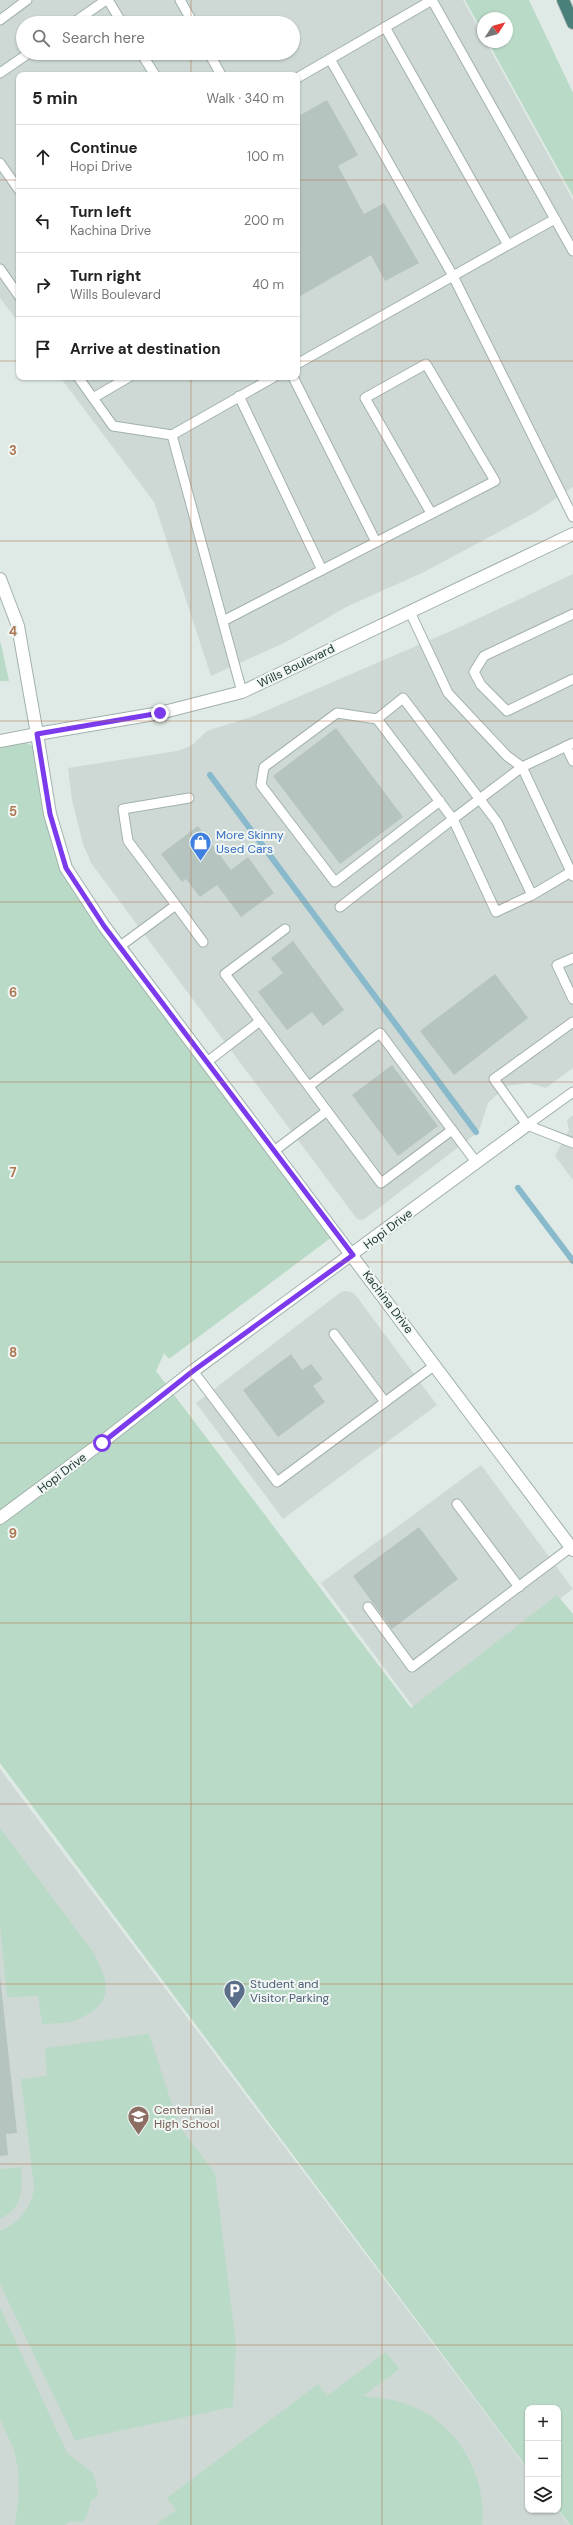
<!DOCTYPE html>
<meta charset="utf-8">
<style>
body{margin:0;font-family:"DM Sans",sans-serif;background:#f6f6f6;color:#222}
.controls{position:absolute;right:12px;bottom:12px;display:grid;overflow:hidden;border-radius:8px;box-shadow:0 1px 3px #0004}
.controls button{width:36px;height:36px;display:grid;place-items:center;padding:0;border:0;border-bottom:1px solid #e0e0e0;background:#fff;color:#222;font:20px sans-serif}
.compass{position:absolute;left:477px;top:12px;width:36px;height:36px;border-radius:50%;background:#fff;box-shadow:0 1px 3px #0004;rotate:54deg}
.stop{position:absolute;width:12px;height:12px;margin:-9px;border:3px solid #7c3aed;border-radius:50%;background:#fff}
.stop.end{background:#7c3aed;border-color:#fff;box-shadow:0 1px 4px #0008}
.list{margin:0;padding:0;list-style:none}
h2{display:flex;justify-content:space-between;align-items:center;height:52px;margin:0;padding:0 16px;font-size:17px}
h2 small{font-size:13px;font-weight:400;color:#767676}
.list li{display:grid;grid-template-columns:26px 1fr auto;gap:12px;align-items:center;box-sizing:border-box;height:64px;padding:0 16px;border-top:1px solid #e0e0e0}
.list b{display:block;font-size:15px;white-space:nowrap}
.list p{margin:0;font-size:13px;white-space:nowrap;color:#767676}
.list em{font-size:13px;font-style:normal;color:#767676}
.icon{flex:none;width:22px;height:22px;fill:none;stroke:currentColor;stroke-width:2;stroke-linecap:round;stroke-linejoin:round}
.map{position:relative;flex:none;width:573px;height:2525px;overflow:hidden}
.search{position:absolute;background:#fff;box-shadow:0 1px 3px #0004;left:16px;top:16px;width:284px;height:44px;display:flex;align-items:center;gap:10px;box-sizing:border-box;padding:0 14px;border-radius:22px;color:#767676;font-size:15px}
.panel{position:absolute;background:#fff;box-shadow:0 1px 3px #0004;left:16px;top:72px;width:284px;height:308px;border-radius:8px}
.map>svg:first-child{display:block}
.built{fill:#ced9d5;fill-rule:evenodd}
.green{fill:#b9dac6}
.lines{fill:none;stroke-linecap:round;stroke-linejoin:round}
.stream{stroke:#89bacc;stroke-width:6}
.building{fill:#b5c4bf}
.service-casing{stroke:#a2b1ad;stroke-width:11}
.minor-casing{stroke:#a2b1ad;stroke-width:14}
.tertiary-casing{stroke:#a2b1ad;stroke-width:14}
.trunk-casing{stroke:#bcc4c2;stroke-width:14}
.service{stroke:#fff;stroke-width:9}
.minor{stroke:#fff;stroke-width:12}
.tertiary{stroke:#fff;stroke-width:12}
.trunk{stroke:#4a807a;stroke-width:12}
.route{stroke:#7c3aed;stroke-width:5}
.grid{fill:none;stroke:#ae7651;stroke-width:1;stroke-opacity:0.55}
.labels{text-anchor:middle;stroke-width:4;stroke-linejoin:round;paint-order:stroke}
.street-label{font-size:12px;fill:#213935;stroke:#eff6f4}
.shop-label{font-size:12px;fill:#366cbe;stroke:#eff6f4;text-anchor:start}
.service-label{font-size:12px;fill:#4e5e75;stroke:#eff6f4;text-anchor:start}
.education-label{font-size:12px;fill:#785e54;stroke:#eff6f4;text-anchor:start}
.grid-label{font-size:13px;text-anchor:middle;font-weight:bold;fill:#ae7651;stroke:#eff6f4;stroke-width:4;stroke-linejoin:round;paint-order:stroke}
</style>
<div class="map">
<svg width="573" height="2525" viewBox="0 0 573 2525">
<rect width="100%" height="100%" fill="#dfeae6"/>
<!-- built -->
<g class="built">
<path d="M0,0h463l20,36v6h3l87,158v287l-37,25 -114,61 -76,34 -60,35 -75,34 -57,-174 -94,-125h237v-302h-278v248l-19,-25zM23,23h270v30h-270z"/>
<path d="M573,574v494l-27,20 -17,-5 -23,3 -18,17 -8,25 -7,8 -106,81 -5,3 -5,-1 -266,-356 -8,-19 -11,-44 -4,-32 109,-17 14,-5 16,-15 47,-15 206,-89z"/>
<path d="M573,1115v65l-18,-24 14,-26 -2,-10z"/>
<path d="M346,1291l8,2 83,112 -154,114 -87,-116 145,-111z"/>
<path d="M481,1465l92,124 -159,119 -93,-125z"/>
<path d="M0,1769l528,701v40h30l11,15h-569z"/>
</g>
<!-- green -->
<g class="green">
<path d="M465,0h64l44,93v103l-85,-154h19v-24h-24v15z"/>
<path d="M0,641l1,3 8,37h-9z"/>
<path d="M21,741l15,6 37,127 259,363 -163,122 -5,-6 -8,18 255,337 146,-113 16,19v911h-3l-12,-16v-101h-30v61l-528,-706v-1018z"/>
<path d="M0,1828l91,121c17,30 27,52 -12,70 -9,5 -26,4 -37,5l-4,-28 -31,1 -7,-72z"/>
<path d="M149,2034l30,92 36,48 21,171 -3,62 -158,33 -75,-156v-53c19,-8 33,-25 34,-45l-13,-107 26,-3 -2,-28z"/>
<path d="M21,2167c1,25 3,39 -21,52v-50z"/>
<path d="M0,2307l67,146 26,20 5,19 -2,6 -5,2 -4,16 -5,6 -12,-1 -5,4h-50l4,-32 -1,-24 -5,-22 -13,-27z"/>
<path d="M386,2352l13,17 -36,27c21,2 41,5 60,15 39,22 64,69 59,114h-326l20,-15 -9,-12 151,-114 9,12z"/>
</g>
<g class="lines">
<!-- stream -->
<g class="stream">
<path d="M210,775l266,357"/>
<path d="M518,1188l55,73"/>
</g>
</g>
<!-- building -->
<g class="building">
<path d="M327,100l31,55 -20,11 26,48 20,-11 35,60 -34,18 -14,-26 -74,43v-181z"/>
<path d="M336,728l67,89 -63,47 -67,-88z"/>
<path d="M198,826l33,44 17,-13 26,36 -33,24 -24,-32 -17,12 -14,-18 -4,3 -21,-28z"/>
<path d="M293,941l51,69 -21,16 -11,-14 -25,18 -29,-38 25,-19 -12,-15z"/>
<path d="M495,974l33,44 -74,57 -34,-44z"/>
<path d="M392,1065l46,61 -40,30 -46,-61z"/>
<path d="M291,1354l11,16 9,-6 12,15 -10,7 12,16 -47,35 -35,-47z"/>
<path d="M419,1527l39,52 -66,50 -39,-53z"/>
<path d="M0,1976l17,157 -11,1 2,21 -8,1z"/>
</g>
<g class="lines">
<defs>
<g id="service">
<path d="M108,0l14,23"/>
<path d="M180,0l13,23"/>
<path d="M0,20l27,-20"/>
<path d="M73,23l33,-23"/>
<path d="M385,27l123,218 47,-26"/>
<path d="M141,53l14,22"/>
<path d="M209,53l12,22"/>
<path d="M0,73l29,-20"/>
<path d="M297,78l33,-19"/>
<path d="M0,163l19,27"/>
<path d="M573,251l-141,-251 -102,59 123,217 120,241"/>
<path d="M0,269l19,27"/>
<path d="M297,364l211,-119"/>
<path d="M78,377l35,49 59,9"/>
<path d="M293,377l83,165"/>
<path d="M239,396l83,174"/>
<path d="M93,398l36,-21"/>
<path d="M410,612l38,81 59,63 15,11 51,-24"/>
<path d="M573,614l-89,42 -10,16 7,13 26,26 66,-32"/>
<path d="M223,621l272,-140 -69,-117 -61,34 66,115"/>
<path d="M242,692l-70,-257 102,-58"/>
<path d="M566,746l7,15"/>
<path d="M440,801l-105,81 -74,-97 3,-18 73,-54 40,6 76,100 69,-52 51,109"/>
<path d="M532,895l39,-23"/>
<path d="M176,905l27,37"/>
<path d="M340,907l113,-88 43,93 36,-17 -35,-73 -94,-124 -26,21"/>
<path d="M119,947l57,-42 -48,-64 -5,-32 66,-11"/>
<path d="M573,958l-16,7 16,34"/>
<path d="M260,1021l-35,-47 60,-45"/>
<path d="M573,1022l-79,57 33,46 46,18"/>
<path d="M207,1062l53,-41 67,90"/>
<path d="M309,1086l71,-53 72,97"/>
<path d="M527,1125l46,-33"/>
<path d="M274,1151l53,-40 54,72 71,-53 24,32"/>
<path d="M334,1334l51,68"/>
<path d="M193,1371l84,111 158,-117"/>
<path d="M457,1504l62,83"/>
<path d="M368,1607l44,60 159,-120"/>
</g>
<g id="minor">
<path d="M0,579l18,47 19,108 -37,7"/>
<path d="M0,1518l101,-75 92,-72 334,-246"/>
</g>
<path id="tertiary" d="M573,534l-331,158 -82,21 -123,21 13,80 16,54 38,58 469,624"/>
<path id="trunk" d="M563,0l10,23"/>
</defs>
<!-- service casing -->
<use href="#service" class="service-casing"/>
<!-- minor casing -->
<use href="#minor" class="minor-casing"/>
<!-- tertiary casing -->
<use href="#tertiary" class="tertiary-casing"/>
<!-- trunk casing -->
<use href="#trunk" class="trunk-casing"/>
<!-- service -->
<use href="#service" class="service"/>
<!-- minor -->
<use href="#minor" class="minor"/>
<!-- tertiary -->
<use href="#tertiary" class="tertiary"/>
<!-- trunk -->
<use href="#trunk" class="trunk"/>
</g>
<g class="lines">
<!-- route -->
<path class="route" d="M102,1443l91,-72 160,-116 -249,-329 -38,-58 -16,-54 -13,-80 123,-21"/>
</g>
<!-- grid -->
<path class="grid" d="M191,0v23M382,0v2525M191,53v22M0,180h19M297,180h276M0,361h19M297,361h276M191,377v2148M0,541h573M0,721h573M0,902h573M0,1082h573M0,1262h573M0,1443h573M0,1623h573M0,1804h573M0,1984h573M0,2164h573M0,2345h573"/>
<!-- icons -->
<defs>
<symbol id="shop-pin" viewBox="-11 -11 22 30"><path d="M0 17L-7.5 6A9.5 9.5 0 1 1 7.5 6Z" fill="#3f7fe0" stroke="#eff6f4"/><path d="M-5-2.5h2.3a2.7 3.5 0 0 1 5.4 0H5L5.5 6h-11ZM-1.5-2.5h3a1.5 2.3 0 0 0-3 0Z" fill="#fff"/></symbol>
<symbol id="parking-pin" viewBox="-11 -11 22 30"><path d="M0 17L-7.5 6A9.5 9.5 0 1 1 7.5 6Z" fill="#5c6f8a" stroke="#eff6f4"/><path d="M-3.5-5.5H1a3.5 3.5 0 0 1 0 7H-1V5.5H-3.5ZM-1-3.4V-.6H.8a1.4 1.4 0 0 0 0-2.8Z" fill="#fff"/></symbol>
<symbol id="school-pin" viewBox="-11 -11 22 30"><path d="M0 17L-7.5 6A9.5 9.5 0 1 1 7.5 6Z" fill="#8d6e63" stroke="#eff6f4"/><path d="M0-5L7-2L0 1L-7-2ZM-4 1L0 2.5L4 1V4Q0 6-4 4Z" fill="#fff"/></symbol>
</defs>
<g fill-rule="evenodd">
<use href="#shop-pin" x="188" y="830" width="25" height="34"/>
<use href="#parking-pin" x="222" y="1978" width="25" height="34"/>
<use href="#school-pin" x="126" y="2104" width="25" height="34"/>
</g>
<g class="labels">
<!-- street labels -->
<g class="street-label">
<text transform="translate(296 666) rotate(-26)" y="4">Wills Boulevard</text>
<text transform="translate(388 1229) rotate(-37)" y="4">Hopi Drive</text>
<text transform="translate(388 1302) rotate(53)" y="4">Kachina Drive</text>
<text transform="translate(62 1473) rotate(-37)" y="4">Hopi Drive</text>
</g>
<!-- shop labels -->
<g class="shop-label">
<text x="216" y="839">More Skinny<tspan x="216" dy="14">Used Cars</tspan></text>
</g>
<!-- service labels -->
<g class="service-label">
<text x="250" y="1988">Student and<tspan x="250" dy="14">Visitor Parking</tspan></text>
</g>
<!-- education labels -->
<g class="education-label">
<text x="154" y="2114">Centennial<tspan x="154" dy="14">High School</tspan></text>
</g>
</g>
<g class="grid-label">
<text x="13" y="455">3</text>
<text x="13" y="636">4</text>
<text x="13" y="816">5</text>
<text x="13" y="997">6</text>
<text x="13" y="1177">7</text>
<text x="13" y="1357">8</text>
<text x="13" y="1538">9</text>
</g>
</svg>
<div class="controls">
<button>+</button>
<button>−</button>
<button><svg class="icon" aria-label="layers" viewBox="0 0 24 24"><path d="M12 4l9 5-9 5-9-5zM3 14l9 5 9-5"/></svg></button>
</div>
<svg class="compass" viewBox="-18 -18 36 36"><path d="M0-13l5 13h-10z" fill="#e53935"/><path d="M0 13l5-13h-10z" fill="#767676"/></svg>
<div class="stop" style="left:102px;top:1443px"></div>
<div class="stop end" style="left:160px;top:713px"></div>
<div class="search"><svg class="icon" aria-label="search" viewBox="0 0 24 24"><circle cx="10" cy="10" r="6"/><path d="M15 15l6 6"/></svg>Search here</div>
<section class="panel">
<h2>5 min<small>Walk · 340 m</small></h2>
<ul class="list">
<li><svg class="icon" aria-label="ahead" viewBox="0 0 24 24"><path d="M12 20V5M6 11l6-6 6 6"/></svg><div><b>Continue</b><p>Hopi Drive</p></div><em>100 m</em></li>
<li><svg class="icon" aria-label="left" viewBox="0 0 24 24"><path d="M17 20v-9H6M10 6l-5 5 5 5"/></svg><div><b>Turn left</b><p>Kachina Drive</p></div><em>200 m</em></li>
<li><svg class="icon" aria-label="right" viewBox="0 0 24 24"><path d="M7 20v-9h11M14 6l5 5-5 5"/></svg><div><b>Turn right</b><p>Wills Boulevard</p></div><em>40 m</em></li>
<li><svg class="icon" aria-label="arrive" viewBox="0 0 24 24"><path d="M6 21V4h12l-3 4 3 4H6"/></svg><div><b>Arrive at destination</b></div></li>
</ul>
</section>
</div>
